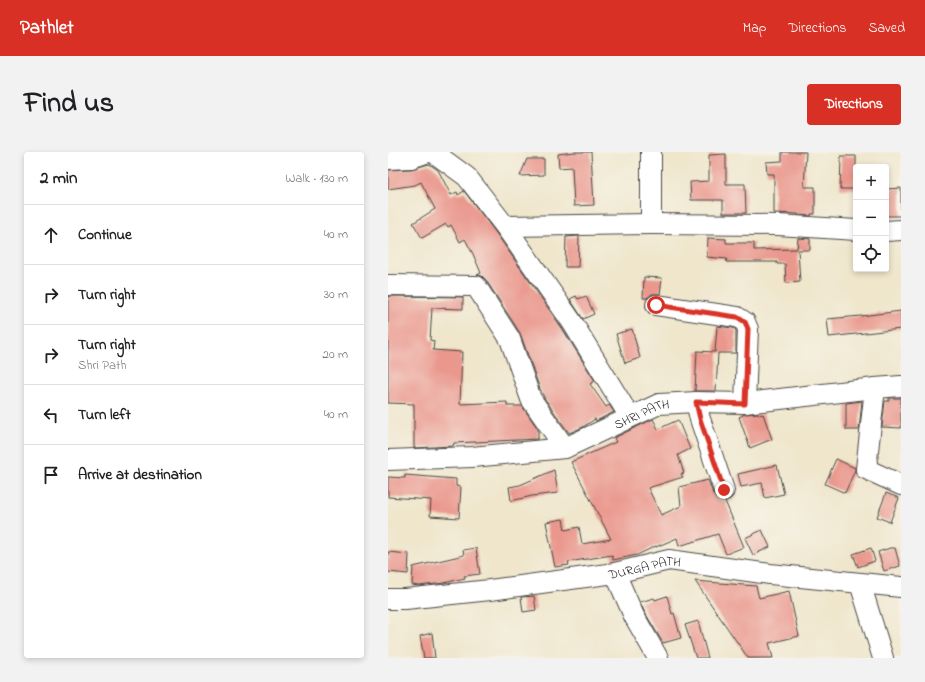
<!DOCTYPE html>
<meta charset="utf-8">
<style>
body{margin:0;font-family:"Indie Flower",sans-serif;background:#f2f2f2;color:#202124}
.controls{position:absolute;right:12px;top:12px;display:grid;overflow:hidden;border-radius:4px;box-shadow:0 2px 6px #0003}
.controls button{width:36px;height:36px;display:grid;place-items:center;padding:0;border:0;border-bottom:1px solid #e0e0e0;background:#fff;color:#202124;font:20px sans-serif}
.stop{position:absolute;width:12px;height:12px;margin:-9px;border:3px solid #d93025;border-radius:50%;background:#fff}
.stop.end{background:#d93025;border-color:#fff;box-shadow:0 1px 4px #0008}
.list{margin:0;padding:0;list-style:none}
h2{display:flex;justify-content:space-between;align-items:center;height:52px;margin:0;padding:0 16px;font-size:17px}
h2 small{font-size:13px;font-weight:400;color:#757577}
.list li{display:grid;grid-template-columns:26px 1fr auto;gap:12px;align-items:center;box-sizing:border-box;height:60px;padding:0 16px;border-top:1px solid #e0e0e0}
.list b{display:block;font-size:15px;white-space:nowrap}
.list p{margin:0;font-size:13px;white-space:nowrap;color:#757577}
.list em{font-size:13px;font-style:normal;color:#757577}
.icon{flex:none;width:22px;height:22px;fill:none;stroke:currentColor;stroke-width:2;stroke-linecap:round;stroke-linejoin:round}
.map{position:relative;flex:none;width:513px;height:506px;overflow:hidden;border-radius:4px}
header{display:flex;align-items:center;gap:24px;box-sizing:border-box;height:56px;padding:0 20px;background:#d93025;color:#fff}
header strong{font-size:19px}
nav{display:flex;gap:22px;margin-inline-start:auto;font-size:14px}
.intro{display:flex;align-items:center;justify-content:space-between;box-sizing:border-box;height:96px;padding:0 24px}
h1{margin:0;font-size:28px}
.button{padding:10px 18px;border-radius:4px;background:#d93025;color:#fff;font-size:14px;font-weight:700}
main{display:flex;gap:24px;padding:0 24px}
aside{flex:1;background:#fff;border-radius:4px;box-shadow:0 2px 6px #0003}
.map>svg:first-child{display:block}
.building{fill:#ea978d}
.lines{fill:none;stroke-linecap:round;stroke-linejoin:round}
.minor-casing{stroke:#484743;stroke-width:22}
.minor{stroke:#fff;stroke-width:20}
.route{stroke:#d93025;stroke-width:5}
.labels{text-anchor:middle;stroke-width:3.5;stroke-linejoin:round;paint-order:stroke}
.street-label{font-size:13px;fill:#2b2b2b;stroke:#f7f3e8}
</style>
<header>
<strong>Pathlet</strong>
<nav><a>Map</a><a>Directions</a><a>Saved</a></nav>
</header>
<div class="intro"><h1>Find us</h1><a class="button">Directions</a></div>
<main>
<aside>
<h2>2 min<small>Walk · 130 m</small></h2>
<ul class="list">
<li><svg class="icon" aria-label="ahead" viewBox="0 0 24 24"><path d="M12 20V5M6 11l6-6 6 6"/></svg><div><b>Continue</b></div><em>40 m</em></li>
<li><svg class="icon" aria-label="right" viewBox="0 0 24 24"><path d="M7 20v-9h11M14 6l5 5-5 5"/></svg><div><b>Turn right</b></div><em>30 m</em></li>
<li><svg class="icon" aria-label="right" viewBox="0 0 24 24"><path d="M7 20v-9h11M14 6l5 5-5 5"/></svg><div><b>Turn right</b><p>Shri Path</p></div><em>20 m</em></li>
<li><svg class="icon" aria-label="left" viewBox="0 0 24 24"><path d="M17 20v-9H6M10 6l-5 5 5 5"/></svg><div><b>Turn left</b></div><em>40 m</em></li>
<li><svg class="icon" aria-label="arrive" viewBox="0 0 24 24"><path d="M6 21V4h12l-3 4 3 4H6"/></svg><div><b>Arrive at destination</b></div></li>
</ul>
</aside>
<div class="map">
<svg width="513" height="506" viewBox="0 0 513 506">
<rect width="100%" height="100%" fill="#f7f3e8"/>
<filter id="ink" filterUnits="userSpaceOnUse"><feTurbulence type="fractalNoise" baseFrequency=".025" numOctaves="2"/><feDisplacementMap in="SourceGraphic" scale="8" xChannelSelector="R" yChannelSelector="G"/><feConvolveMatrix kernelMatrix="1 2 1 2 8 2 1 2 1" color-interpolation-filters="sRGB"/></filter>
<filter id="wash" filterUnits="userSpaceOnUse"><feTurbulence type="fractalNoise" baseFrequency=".012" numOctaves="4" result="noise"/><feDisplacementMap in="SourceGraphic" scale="16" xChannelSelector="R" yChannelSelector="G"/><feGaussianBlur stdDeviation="0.9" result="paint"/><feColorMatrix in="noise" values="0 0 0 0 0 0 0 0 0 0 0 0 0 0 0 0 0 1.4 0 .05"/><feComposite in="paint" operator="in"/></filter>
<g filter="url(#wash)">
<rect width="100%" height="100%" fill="#efe6cc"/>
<g id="blocks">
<!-- building -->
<g class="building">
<path d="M186,0h17l3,53 -20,1 -2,-39 -13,1 -1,-14z"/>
<path d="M394,0h24l-2,35h11v27h-4v2l-13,-1v-1l-24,-1v-39h-7l-1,-12 16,-1z"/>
<path d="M338,2v30h19l1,29h-23v-13h-32l-1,-18 19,-1v-26z"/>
<path d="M453,4h15v33h-16z"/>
<path d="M139,7h17v16l-24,1z"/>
<path d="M41,12l9,6 13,25 6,-3 1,3 6,-4 32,42 66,95 33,53 -5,3 16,23 3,-2 5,7 -18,9 -1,-2 -12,8 -14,6 -24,-34 -5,-10 -20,-56 -34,-53 -4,-4 -5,-1 4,-2 -8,-19 -8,-15 -5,3 -9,-17 -3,2 -2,-3 -24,14 -9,-15 22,-14 -14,-27 -6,3 -27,4v-19l24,-1z"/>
<path d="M513,36v28h-15v-27z"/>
<path d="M191,84l-1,31h-13l1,-30z"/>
<path d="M320,86l18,1v4h28v7l43,-1 1,-11 12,1v11h-12l2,32 -14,1 -1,-19h-8v-2h-51l1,-3 -20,-2z"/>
<path d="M256,125l18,1 -2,16h-8l-5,4h-4z"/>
<path d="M0,144l75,1v12l-31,-1 -2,32 4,1 -1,9 29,2 -1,27 -1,25 47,-2v4h15l16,23v10l-84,4 -1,3 -39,2v-44l-26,-1z"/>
<path d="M188,144l2,3 8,-3 8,18 -11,5 -13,-20z"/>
<path d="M513,159v18l-72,8 -2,-18 34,-3z"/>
<path d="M329,174l16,2 3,2v23h-18l-2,38h-21l2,-40 18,1z"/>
<path d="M244,177l8,29 -15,5 -9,-29z"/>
<path d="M501,246h12v30l-19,-1 3,-26h4z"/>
<path d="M474,249l-3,29h-13v-27z"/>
<path d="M370,261l1,2 4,-1 9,25 -22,9 -11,-31 6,-3z"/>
<path d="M265,267l5,10 20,-9 12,29 -12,6 6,18 -3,1 2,3 -35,11 13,27 20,-9 -2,-19 29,-7 5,14 3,4 5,3h4l19,46 -18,7 -8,-20 -39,12 -2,-8 -21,9v-1l-19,9 -24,5 -1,-5 -44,7 1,3 -14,2 -9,-45 17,-3 2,11 14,-3 3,17 29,-5 -40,-77 45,-20 -2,-4z"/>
<path d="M448,307l19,9v2l-10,23 -20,-9z"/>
<path d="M389,313l7,29 -19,4 -3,-15 -21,4 -3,-13z"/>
<path d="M166,318l4,23 -26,3 -21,5 -2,-14 11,-2z"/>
<path d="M17,323l51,4v7l5,1 -2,31 -29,-2 1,-16 -43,-3v-20l17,1z"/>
<path d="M498,341l13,5 -9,24 -13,-5z"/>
<path d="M374,378l8,17 -17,8 -8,-17z"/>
<path d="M88,396l4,26 -16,2 1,2 -21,5 -25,3 -7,-1 1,-18 51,-12 -1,-5z"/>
<path d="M483,396l4,13 -17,6 -5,-13z"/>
<path d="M502,396h5l5,18 -16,5 -6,-19z"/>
<path d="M0,400l21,2 -1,20 -20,-2z"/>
<path d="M307,429l61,5 3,12 30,-7 10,45 -30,7 4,15h-25z"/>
<path d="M146,444l2,14 -13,2 -2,-15z"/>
<path d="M279,444l5,18 2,-1 7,25 -18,5 -19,-32 -4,-9 14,-4 1,2z"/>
<path d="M310,469l10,37h-12l-11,-33z"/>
<path d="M44,481l3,25h-11l-4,-22z"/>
</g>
</g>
</g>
<g filter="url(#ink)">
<use href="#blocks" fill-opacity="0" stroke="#484743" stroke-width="1"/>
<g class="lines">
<defs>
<g id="minor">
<path d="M45,0l34,25 38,49 67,96 58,95"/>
<path d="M0,7l23,-1 17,-6"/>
<path d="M263,72v-72"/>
<path d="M117,74l146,-2 127,1 78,5"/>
<path d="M498,79l15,-1"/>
<path d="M0,133l88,1 34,53 21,60 34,49"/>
<path d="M268,153l81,12 8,5 3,7 -3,74"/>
<path d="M487,236l-9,81 35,16"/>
<path d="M308,250l4,17 24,71"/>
<path id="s1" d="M0,308l84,-3 93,-9 94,-44 37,-2 49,1 130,-15 26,-2"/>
<path d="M227,421l19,43 24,42"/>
<path d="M472,431l23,75"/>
<path id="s2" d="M0,447h17l85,-9 125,-17 54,-13 101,14 131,13"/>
</g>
</defs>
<!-- minor casing -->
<use href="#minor" class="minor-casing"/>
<!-- minor -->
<use href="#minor" class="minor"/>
</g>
</g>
<g class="lines" filter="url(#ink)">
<!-- route -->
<path class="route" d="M268,153l81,12 8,5 3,7 -3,75 -49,-2 4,17 24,71"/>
</g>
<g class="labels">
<!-- street labels -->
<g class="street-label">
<text dy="5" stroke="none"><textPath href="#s1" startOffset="262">SHRI PATH</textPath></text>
<text dy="5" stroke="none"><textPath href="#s2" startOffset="259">DURGA PATH</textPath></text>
</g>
</g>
</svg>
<div class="controls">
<button>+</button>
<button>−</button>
<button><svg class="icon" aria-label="locate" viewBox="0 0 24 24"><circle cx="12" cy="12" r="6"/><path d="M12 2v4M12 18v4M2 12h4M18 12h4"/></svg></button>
</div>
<div class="stop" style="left:268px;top:153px"></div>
<div class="stop end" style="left:336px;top:338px"></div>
</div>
</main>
